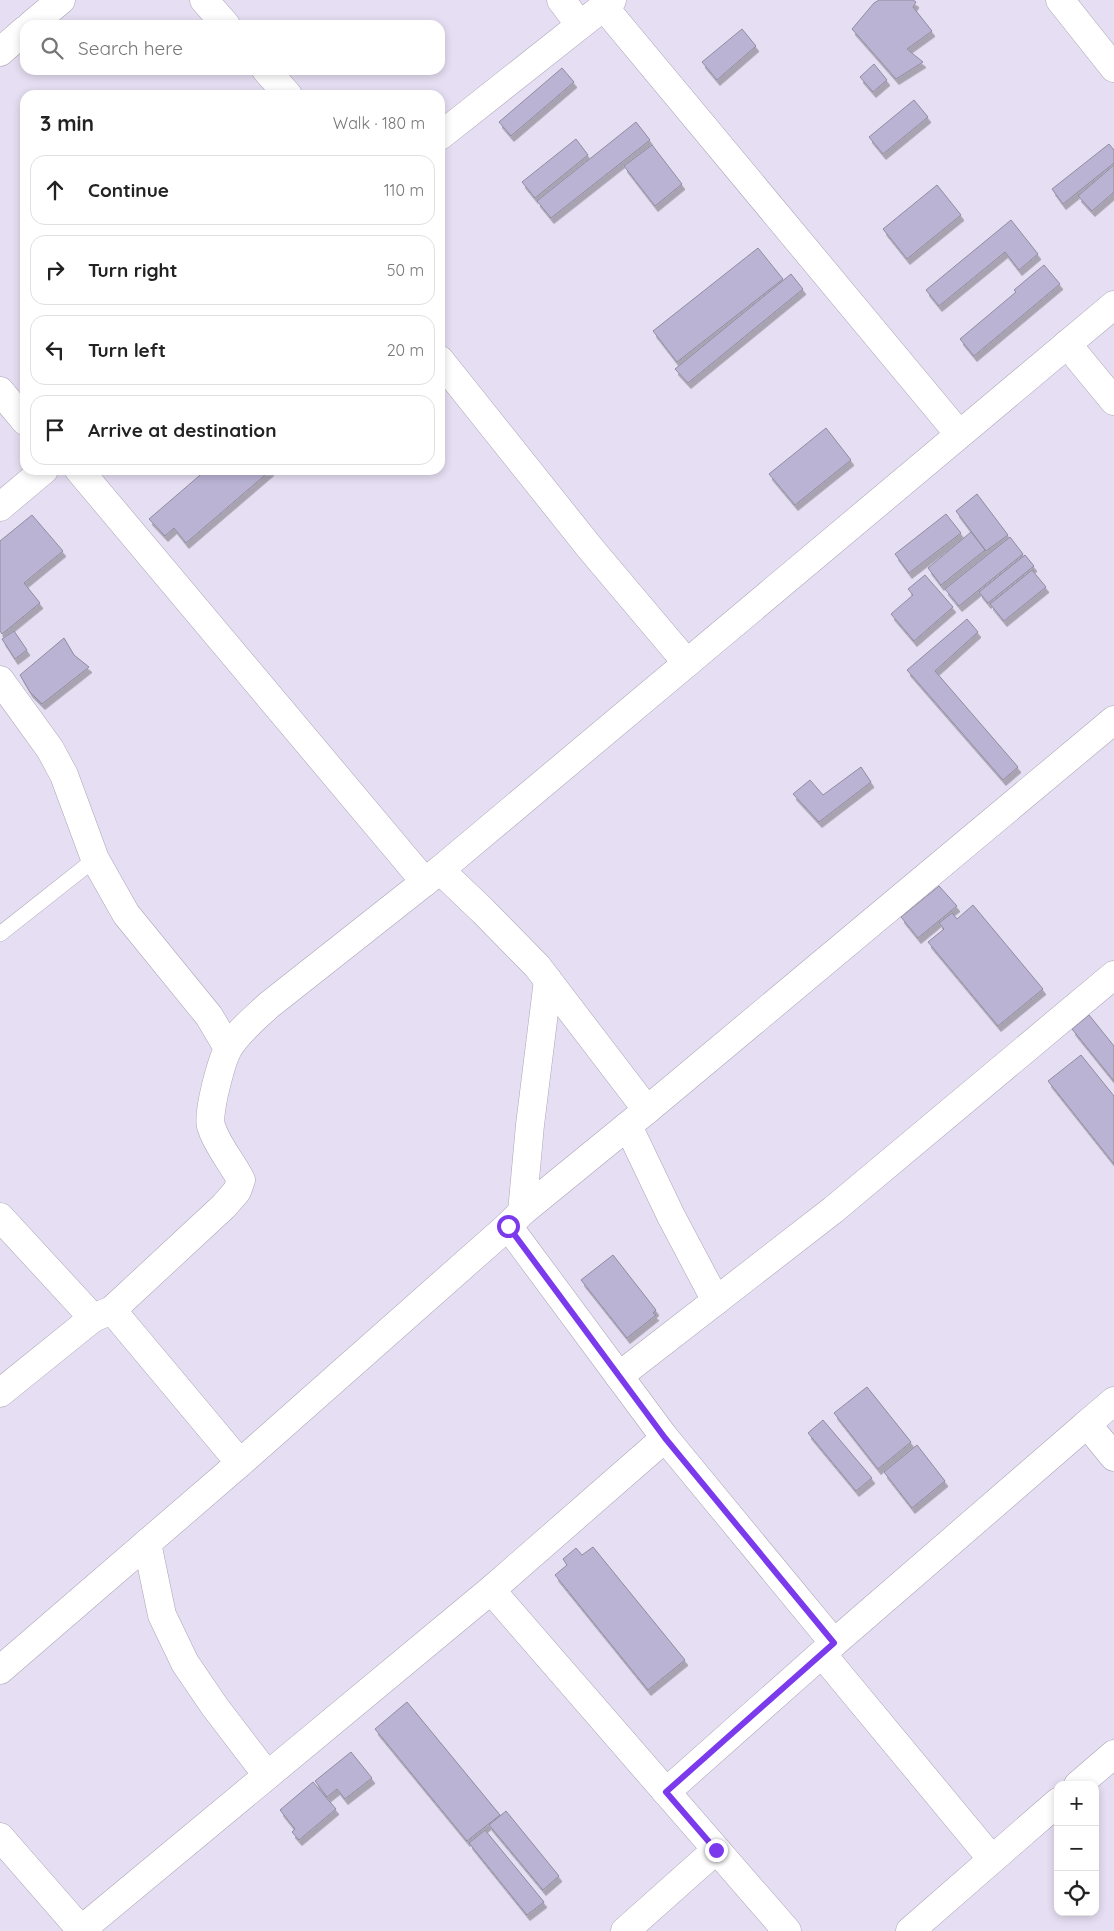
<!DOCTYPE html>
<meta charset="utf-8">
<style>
body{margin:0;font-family:Quicksand,sans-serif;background:#f6f6f6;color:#222}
.controls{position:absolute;right:15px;bottom:15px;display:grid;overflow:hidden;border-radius:10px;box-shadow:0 2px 8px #0003}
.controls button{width:45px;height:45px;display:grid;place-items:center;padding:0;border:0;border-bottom:1px solid #e0e0e0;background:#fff;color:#222;font:25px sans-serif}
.stop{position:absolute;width:15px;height:15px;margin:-11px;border:4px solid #7c3aed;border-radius:50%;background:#fff}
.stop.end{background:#7c3aed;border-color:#fff;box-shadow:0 1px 5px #0008}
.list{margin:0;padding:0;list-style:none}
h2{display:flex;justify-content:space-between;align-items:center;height:65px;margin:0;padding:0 20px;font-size:21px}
h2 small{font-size:16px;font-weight:400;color:#767676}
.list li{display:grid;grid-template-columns:32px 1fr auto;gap:15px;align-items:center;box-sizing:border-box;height:70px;margin:0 10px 10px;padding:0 10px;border:1px solid #e0e0e0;border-radius:15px}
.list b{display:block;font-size:19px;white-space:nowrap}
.list em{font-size:16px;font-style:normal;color:#767676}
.icon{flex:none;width:28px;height:28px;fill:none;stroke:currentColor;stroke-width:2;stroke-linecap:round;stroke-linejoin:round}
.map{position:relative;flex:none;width:1114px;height:1931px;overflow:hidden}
.search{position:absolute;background:#fff;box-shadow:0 2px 8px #0003;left:20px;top:20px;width:425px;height:55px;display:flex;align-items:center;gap:12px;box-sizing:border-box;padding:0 18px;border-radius:15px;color:#767676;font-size:19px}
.panel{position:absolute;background:#fff;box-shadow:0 2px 8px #0003;left:20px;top:90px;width:425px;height:385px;border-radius:15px}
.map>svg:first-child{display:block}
.building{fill:#bab3d4;stroke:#908c9f;filter:url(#shadow)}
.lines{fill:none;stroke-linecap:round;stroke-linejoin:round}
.lane-casing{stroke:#aba4b6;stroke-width:16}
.street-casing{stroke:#aba4b6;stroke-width:29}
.lane{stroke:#fff;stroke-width:15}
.street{stroke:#fff;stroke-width:28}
.route{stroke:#7c3aed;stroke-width:6}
</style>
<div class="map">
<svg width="1114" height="1931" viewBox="0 0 1114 1931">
<defs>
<filter id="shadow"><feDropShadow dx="3" dy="5.5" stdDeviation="0" flood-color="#0004"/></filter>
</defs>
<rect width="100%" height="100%" fill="#e6def2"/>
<!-- building -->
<g class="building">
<path d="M879,0h34l3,2 -3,5 19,24 -25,18 16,13 -27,17 -44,-50 22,-26z"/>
<path d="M742,29l14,17 -39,34 -15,-18z"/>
<path d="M874,64l13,16 -14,12 -13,-15z"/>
<path d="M562,68l12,14 -63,54 -12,-14z"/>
<path d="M914,100l14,17 -45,37 -14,-17z"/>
<path d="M636,122l14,18 -99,78 -14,-17z"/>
<path d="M576,139l12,16 -53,43 -13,-16z"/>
<path d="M1109,144l5,6v13l-51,41 -11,-15z"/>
<path d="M652,145l30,39 -27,22 -31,-40z"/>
<path d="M1114,165v27l-22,19 -14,-15z"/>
<path d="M937,185l24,30 -54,44 -24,-30z"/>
<path d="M1011,220l27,34 -19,16 -14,-18 -66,54 -13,-16z"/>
<path d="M758,248l25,31 -106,83 -24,-31z"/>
<path d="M1044,265l16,19 -86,72 -14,-17 56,-47 -2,-2z"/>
<path d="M791,274l12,15 -115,94 -13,-14z"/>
<path d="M826,428l25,32 -56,45 -26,-31z"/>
<path d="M206,470h65l-85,73 -12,-15 -9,8 -16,-17z"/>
<path d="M977,494l31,41 -22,16 -30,-40z"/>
<path d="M946,514l15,19 -52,40 -14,-19z"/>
<path d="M32,515l31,36 -39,32 16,20 -38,31 -2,-3v-90z"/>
<path d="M971,532l14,18 -44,35 -13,-17z"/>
<path d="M1010,537l13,17 -64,52 -14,-17z"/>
<path d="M1025,555l9,11 -46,37 -9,-11z"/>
<path d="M1032,570l14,17 -42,34 -14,-17z"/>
<path d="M925,575l28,32 -39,34 -23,-27 22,-19 -5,-6z"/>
<path d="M967,619l11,13 -43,39 83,96 -15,13 -96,-110z"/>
<path d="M14,631l13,19 -12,9 -13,-20z"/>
<path d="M64,638l10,17 15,12 -47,37 -12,-12 -10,-17z"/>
<path d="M861,767l10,15 -52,40 -26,-28 17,-14 13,15z"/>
<path d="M939,886l18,20 -39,32 -17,-21z"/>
<path d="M973,905l70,84 -45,37 -70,-84 16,-13 -5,-6 13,-10 5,6z"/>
<path d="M1089,1015l25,31v35l-42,-52z"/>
<path d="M1081,1055l33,41v68l-66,-83z"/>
<path d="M613,1255l43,55 -3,3 3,2 -29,23 -46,-58z"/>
<path d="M867,1387l44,55 -33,27 -44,-56z"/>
<path d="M823,1420l49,58 -16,13 -48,-58z"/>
<path d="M917,1445l28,36 -33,27 -28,-36z"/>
<path d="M593,1547l92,113 -37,30 -93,-115 12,-10 -4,-6 13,-11 6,7z"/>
<path d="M407,1702l93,113 -33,26 -92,-112z"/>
<path d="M351,1752l21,26 -27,21 -8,-10 -10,8 -12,-16z"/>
<path d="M313,1782l23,27 -37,31 -7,-8 3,-3 -15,-19z"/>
<path d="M506,1811l53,65 -16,14 -54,-65z"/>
<path d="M485,1830l59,72 -17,13 -58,-72z"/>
</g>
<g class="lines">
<defs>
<path id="lane" d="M0,934l95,-75"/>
<g id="street">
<path d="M204,0l22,25"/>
<path d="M561,0l19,25"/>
<path d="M1060,0l54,68"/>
<path d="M604,7l355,427"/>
<path d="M31,25l30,-25"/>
<path d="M0,52l25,-22"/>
<path d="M266,70l22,25"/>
<path d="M440,136l172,-136"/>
<path d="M1067,344l47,57"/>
<path d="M440,360l150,188 97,115"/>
<path d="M0,391l25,30"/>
<path d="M79,470l346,412"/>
<path d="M0,507l44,-37"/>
<path d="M0,680l50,69 14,26 31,84 31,55 83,102 19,32"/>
<path d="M440,870l43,41 54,55 110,144"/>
<path d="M628,1126l43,90 45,85"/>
<path d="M522,1212l8,-87 18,-145"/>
<path d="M0,1217l93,101 19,-8 128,153"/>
<path d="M508,1226l157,212 169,205 253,-219 27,33"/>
<path d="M112,1310l112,-104 13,-15 4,-11c-9,-18 -24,-34 -30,-54 -4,-13 11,-67 18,-79 10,-16 26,-29 40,-42l171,-135 674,-565"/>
<path d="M619,1376l214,-166 281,-235"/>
<path d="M0,1393l93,-75"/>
<path d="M1087,1424l27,-23"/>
<path d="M147,1543l15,72 23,48 30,44 52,68"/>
<path d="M491,1590l296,341"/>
<path d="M822,1654l169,204"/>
<path d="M0,1670l240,-207 268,-237 14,-14 125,-102 467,-390"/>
<path d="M1078,1785l36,-31"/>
<path d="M666,1792l168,-149"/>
<path d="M0,1837l82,94"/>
<path d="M81,1930l410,-340 174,-152"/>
<path d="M625,1931l91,-81"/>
<path d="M910,1931l148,-129"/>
</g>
</defs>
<!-- lane casing -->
<use href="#lane" class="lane-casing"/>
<!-- street casing -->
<use href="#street" class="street-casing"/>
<!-- lane -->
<use href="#lane" class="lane"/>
<!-- street -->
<use href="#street" class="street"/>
</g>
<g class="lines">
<!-- route -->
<path class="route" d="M508,1226l157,212 169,205 -168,149 50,58"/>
</g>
</svg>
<div class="controls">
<button>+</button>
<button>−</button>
<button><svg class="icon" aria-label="locate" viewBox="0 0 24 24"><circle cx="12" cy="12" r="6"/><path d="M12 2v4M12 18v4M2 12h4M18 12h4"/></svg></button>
</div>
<div class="stop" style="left:508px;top:1226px"></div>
<div class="stop end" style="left:716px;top:1850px"></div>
<div class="search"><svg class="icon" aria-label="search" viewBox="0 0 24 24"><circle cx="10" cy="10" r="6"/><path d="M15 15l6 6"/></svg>Search here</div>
<section class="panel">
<h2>3 min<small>Walk · 180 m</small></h2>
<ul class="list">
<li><svg class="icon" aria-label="ahead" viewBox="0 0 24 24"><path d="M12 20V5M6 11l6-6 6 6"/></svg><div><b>Continue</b></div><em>110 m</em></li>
<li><svg class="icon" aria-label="right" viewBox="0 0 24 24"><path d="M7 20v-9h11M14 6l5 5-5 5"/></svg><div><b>Turn right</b></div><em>50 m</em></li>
<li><svg class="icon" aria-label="left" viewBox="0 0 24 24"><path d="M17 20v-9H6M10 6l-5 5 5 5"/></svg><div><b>Turn left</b></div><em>20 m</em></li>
<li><svg class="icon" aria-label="arrive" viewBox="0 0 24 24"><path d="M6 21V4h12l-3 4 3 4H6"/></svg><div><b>Arrive at destination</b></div></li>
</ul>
</section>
</div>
